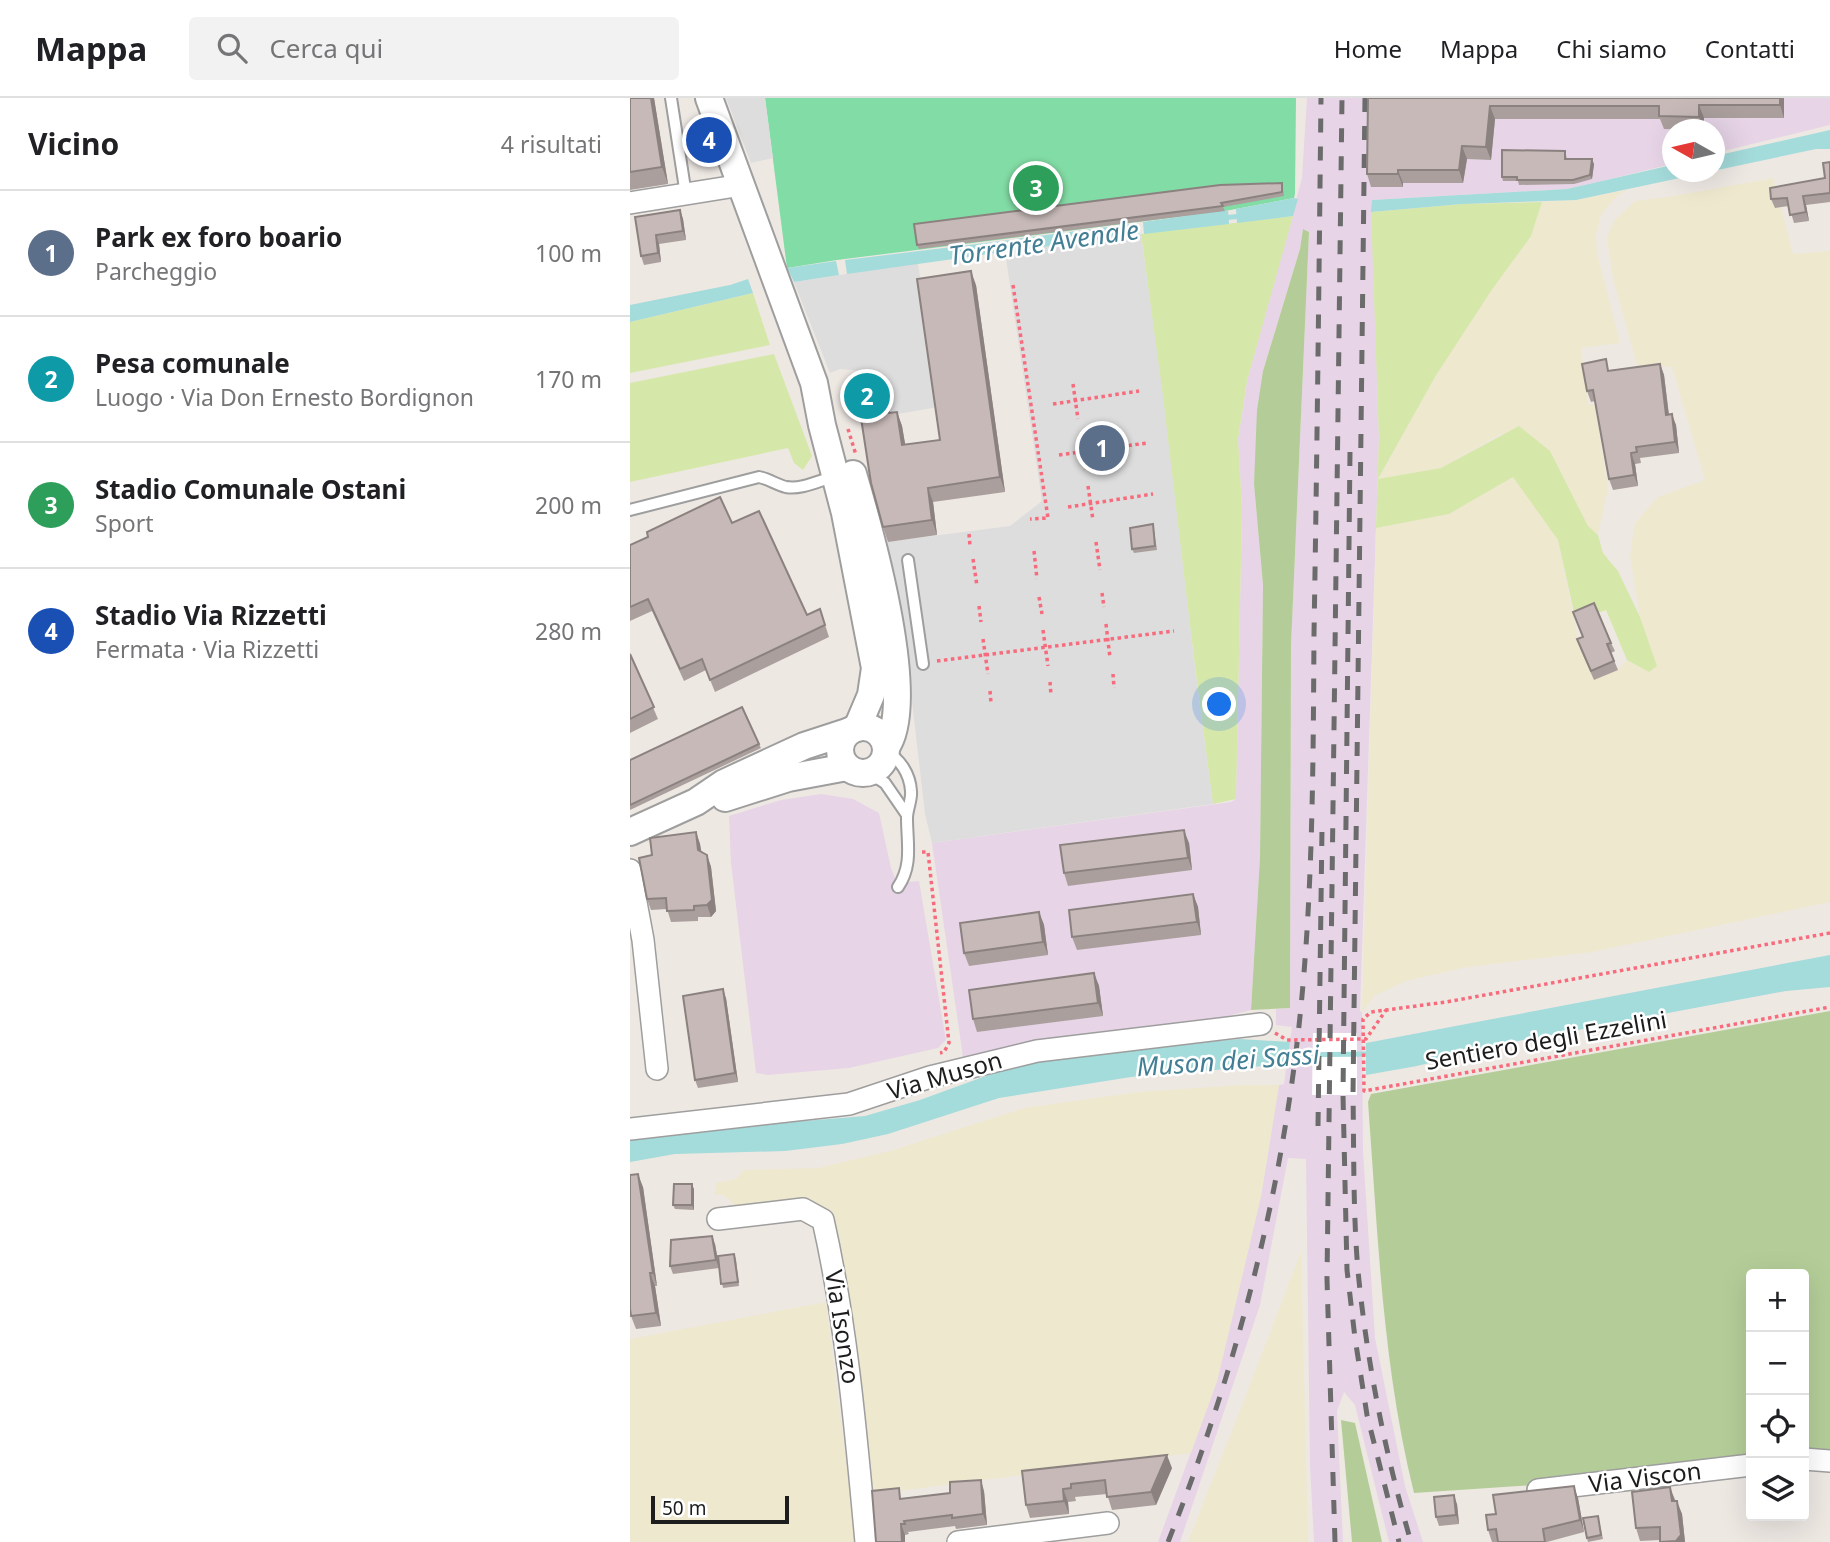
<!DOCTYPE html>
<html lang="it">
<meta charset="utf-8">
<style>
body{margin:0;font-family:"Noto Sans",sans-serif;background:#f2f2f2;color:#202124}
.controls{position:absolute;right:21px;bottom:21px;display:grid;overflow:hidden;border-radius:7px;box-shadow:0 7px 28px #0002}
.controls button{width:63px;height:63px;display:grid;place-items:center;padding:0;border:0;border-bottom:2px solid #e0e0e0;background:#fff;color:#202124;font:35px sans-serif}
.compass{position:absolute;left:1032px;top:21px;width:63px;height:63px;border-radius:50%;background:#fff;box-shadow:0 7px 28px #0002;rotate:278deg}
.scale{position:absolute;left:21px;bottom:18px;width:138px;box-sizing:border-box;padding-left:7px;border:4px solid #1d1d1d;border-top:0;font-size:19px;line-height:24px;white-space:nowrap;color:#1d1d1d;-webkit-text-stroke:5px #fff;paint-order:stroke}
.you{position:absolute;left:590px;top:607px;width:24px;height:24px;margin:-18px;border:5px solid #fff;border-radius:50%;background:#1a73e8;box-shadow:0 0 0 10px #1a73e833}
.badge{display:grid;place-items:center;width:46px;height:46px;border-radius:50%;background:#111827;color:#fff;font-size:23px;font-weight:700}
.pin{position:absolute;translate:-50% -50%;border:4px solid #fff;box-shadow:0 2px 7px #0006}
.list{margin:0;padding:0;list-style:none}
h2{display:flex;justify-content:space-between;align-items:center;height:91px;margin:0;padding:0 28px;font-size:30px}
h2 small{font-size:23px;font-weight:400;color:#757577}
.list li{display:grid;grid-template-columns:46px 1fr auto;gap:21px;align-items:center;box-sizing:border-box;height:126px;padding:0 28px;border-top:2px solid #e0e0e0}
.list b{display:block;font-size:26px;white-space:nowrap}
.list p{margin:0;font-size:23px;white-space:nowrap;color:#757577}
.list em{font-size:23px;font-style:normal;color:#757577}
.icon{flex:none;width:38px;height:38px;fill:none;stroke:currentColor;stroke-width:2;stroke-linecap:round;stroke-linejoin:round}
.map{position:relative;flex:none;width:1200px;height:1444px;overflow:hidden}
header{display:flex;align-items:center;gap:42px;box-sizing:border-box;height:98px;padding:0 35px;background:#fff;border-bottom:2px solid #e0e0e0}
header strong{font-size:33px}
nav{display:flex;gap:38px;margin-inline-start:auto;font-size:24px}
.search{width:490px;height:63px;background:#f2f2f2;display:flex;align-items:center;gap:18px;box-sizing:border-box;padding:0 24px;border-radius:7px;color:#757577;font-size:26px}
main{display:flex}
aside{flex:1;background:#fff}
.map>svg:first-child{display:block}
.industrial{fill:#e7d5e7}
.farmland{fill:#ede8ce}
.grass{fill:#d6e8a9}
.forest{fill:#b4cd98}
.pitch{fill:#82dca5}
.parking{fill:#ddd}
.water{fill:#a4dbdb}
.pier{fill:#fff}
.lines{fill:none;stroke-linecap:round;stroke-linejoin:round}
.stream{stroke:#a4dbdb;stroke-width:5}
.service-casing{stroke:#9e9e9e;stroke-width:14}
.minor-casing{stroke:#9e9e9e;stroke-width:24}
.tertiary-casing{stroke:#9e9e9e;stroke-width:30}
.path{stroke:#f76b7c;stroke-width:3.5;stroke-dasharray:3.5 3.5;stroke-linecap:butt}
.service{stroke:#fff;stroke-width:10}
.minor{stroke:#fff;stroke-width:21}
.tertiary{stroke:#fff;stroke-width:26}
.rail{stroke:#6b6b6b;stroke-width:5;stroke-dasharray:14 14;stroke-linecap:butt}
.wall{fill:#aa9f9d}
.shaded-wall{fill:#8b8280}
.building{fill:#c6b9b7;stroke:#8b8280;stroke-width:2}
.labels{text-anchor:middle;stroke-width:5;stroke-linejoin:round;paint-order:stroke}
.street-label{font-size:24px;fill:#1d1d1d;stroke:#fff}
.water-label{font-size:26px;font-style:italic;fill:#427e94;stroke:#fff}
</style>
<header>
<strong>Mappa</strong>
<div class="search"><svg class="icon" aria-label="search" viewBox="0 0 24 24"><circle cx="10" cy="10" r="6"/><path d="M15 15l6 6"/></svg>Cerca qui</div>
<nav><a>Home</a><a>Mappa</a><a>Chi siamo</a><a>Contatti</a></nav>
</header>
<main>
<aside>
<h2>Vicino<small>4 risultati</small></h2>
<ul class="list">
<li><span class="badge" style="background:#5c6f8a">1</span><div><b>Park ex foro boario</b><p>Parcheggio</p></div><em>100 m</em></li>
<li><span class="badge" style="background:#0f9aa8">2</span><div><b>Pesa comunale</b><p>Luogo · Via Don Ernesto Bordignon</p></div><em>170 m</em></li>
<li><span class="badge" style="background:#2e9e5b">3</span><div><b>Stadio Comunale Ostani</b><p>Sport</p></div><em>200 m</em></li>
<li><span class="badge" style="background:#1a4fb4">4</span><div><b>Stadio Via Rizzetti</b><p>Fermata · Via Rizzetti</p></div><em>280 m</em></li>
</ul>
</aside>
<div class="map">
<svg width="1200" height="1444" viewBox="0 0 1200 1444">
<rect width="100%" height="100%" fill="#eee8e3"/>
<!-- industrial -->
<g class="industrial">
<path d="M677,0h523v27l-115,28 -1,-23h-42v34l-87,21 -18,4 -195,11 7,238 -19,573 2,1 1,139 12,187 30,148 18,56h-34l-34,-137 -11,-13 -7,19 6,131h-29l-4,-77 -4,-306 -18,-1 -28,147 -80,237h-22l59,-161 44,-185 18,-111 5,-1 8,-57 -16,-2v-16l14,-1 1,-362 18,-414 -6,-3 -3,20 -37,122 -9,113 9,101 -3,272 -9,153 -31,8 -149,21 -107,25 -32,-221 299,-41 5,-3 6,-291 -4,-69 9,-58 55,-203z"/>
<path d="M191,696l32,5 26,14 12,55 7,18 9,-4 12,-1 27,159 -8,8 -89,20 -81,7 -12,-2 -25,-210 -2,-47 52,-16z"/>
</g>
<!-- farmland -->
<g class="farmland">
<path d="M1143,80l20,76 37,-3v651l-238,50 -125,15 -61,14 -32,15 -12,16 14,-484 73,-14 64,-37 45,63 22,108 37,22 10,-10 22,12 8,-6 -17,-48 -10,-63 5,-32 23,-26 47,-17 -33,-113 -35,-2 -24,-87 -6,-41 7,-16 21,-20 33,-4z"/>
<path d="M997,92l-10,6 -16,19 -5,20 1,18 23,90 -39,5 7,56 7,1 13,83 -10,47 -10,-9 -38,-75 -49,-17 -60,34 -63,12 57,-103 56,-86 40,-55 11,-34 34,-2z"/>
<path d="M611,987h38l-18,111 -18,77 -26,108 -26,72 -323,42 -42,-282 -85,-2 -17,-16h-9l1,-12 20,-4 8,-9 74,-2 72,-17 134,-43 114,-16z"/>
<path d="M671,1154l7,290h-120l58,-147z"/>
<path d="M196,1204l30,240h-226v-203z"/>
</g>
<!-- grass -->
<g class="grass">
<path d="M912,104l-11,34 -40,55 -56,86 -57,102 63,-11 78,-42 31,25 38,75 10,9 5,18 15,18 22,46 17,49 -8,6 -22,-12 -21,-50 -30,11 -18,-81 -45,-63 -64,37 -73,14 3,-90 -8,-226 91,-8z"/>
<path d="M663,118l-46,165 -9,58 4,69 -6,291 -23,5c-26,-189 -46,-380 -72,-570z"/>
<path d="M123,195l17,52 -140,28v-51z"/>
<path d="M144,256l38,102 -9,14 -9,-7 -6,-15 -158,34v-99z"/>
</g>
<!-- forest -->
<g class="forest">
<path d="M673,131l6,3 -18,414 -1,362 -39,2 9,-153 3,-272 -9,-101 3,-74 6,-39 37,-122z"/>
<path d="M1200,913v445l-26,-1v-181h-53v186l-216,25 -121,8c-32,-130 -36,-258 -46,-391l3,-8z"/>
<path d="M711,1322l14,3 27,119h-30z"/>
</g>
<!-- pitch -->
<path class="pitch" d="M135,0h531l-1,96 -1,4 -69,13 -388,49 -50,8z"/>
<!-- parking -->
<g class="parking">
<path d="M96,0h39l8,60 -22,5z"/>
<path d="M511,136l22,162 33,280 17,128 -281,39 -7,-29 -19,-164 -21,-108 125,-16 32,-25 -37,-249z"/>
<path d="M288,165l20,144 -46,8 -17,-12 -4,-21 -8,1 -2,-12 -21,-2 -10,4 -36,-91z"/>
</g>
<!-- water -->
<g class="water">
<path d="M1200,32v19h-14l-240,51 -114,4 -91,8 1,-12 195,-11 105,-24v7h42l1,-16z"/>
<path d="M664,100l4,1 -5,17 -56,7 -1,-14z"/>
<path d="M598,112l1,14 -85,10 -1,-12z"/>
<path d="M508,125l1,12 -121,15 -2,-11z"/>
<path d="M380,142v11l-163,23 -2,-14z"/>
<path d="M206,163l3,14 -45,7 -7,-14z"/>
<path d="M118,181l5,14 -123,29v-17l100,-20z"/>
<path d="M1200,857v32l-44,4 -268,50 -101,25 -51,9v-32z"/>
<path d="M610,941l50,3 -3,22 -156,13 -132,21 -111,36 -46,10 -57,7 -110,3 -45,8v-22l6,-3 85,-9 144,-12 55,-16 85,-31 32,-7 40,-8z"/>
</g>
<!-- pier -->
<path class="pier" d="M683,935h44v62h-45z"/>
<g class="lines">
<!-- stream -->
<g class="stream">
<path d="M591,120l22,-2"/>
<path d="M373,148l21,-2"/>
<path d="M654,957l88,-1"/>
</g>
<defs>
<g id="service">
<path d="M41,0l15,97"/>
<path d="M0,412l129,-33c10,2 18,8 27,10 16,3 34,-7 50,-11"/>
<path d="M278,462l15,104"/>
<path d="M256,653c14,8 24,23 25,40 1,9 -4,18 -4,27 0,25 6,47 -9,69"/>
<path d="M238,674l17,11 22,32"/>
</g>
<g id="minor">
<path d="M0,105l112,-18"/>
<path d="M0,772l13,70 14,129"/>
<path d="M0,1031l219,-25 81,-27 107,-26 224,-27"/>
<path d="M88,1121l85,-10 20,11c24,106 33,214 43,322"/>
<path d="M1174,1361l26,2"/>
<path d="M908,1392l213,-25"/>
<path d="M328,1444l150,-19"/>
</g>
<g id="tertiary">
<path d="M79,0l105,285 8,42 23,88 30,155 -4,27 -14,33"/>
<path d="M223,376c16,54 66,228 33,273"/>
<circle cx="233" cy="652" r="23"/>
<path d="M95,700l63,-20 59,-11"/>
<path d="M0,734l66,-30 28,-19 80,-37 46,-15"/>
</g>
</defs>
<!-- service casing -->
<use href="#service" class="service-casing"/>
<!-- minor casing -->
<use href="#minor" class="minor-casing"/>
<!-- tertiary casing -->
<use href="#tertiary" class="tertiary-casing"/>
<!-- path -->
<g class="path">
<path d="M383,187l35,233 -18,1"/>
<path d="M443,286l5,35"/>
<path d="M423,306l86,-13"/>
<path d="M218,331l8,26"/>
<path d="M450,337l5,35"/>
<path d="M429,357l88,-12"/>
<path d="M458,388l5,34"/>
<path d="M438,409l85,-13"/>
<path d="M339,436l1,12"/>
<path d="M466,444l4,28"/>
<path d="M404,453l3,28"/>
<path d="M343,461l4,27"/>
<path d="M472,495l2,14"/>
<path d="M409,499l3,17"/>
<path d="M349,508l2,16"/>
<path d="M476,526l4,34"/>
<path d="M413,532l5,36"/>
<path d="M353,541l5,35"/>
<path d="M307,563l237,-30"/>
<path d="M483,576l1,14"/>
<path d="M420,584l1,13"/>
<path d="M360,593l1,12"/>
<path d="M292,754h6l21,191 -5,9 -4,1"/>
<path d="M1200,835l-384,69 -75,10 -8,7 1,72 466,-84"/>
<path d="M645,935l12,7 79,-1 20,-29"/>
</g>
<!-- service -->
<use href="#service" class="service"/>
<!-- minor -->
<use href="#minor" class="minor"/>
<!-- tertiary -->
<use href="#tertiary" class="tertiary"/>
<!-- rail -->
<g class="rail">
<path d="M735,0l-12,997c1,58 0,118 5,176 9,92 27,182 53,271"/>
<path d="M720,354l-7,643 4,175 8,68 12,77 32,127"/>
<path d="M688,1028l4,-298"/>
<path d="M538,1444c59,-149 102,-302 124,-460 21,-148 21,-298 22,-448 3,-178 5,-357 7,-536"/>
<path d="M705,1444l-8,-263 15,-1181"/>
</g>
</g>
<!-- wall -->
<g class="wall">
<path d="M0,0h24l14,86 -38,6z"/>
<path d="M738,0h416v20h-80v12l-40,-1 -4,-10h-165l-4,41 -24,-1 -4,24h-60v4h-32l-4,-13z"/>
<path d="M935,53l2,8 27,5 -2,15 -18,5 -55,1 -1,-4h-15l-1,-4z"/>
<path d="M1200,64v40l-24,3 3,16 -15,2 -5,-17 -14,2 -4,-9 54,-21z"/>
<path d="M652,85l2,13 -61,11 2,4 -306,38 -2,-4z"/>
<path d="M50,112l3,9 3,21 -27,4 2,18 -17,3 -3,-9 -6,-39z"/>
<path d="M346,187l29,207 -72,10 4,33 -49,7 -5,-15 8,-114 6,-1 5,14 3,19 35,-5z"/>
<path d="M1030,266l4,11 5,39 7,11 3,28 -39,5 1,5 -6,1 3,22 -25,4 -4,-11 -14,-78 -4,1 -4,-11 23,-21z"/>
<path d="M102,425l75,92 13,-6 9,28 -114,55 -9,-22 -22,11 -32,-70 -22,10v-76z"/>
<path d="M523,426l4,26 -23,3 -2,-4z"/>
<path d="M952,539l29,6 4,8 -4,2 7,17 -24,10 -14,-32z"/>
<path d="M0,556l28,65 -28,14z"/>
<path d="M129,646l2,4 -131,62v-50z"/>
<path d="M66,734l4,12 1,8 6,3 4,12 5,44 -5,6h-13v4l-27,1 -4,-13 -16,1 -4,-11 5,-44z"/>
<path d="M559,745l3,27 -124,16 -4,-13z"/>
<path d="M563,796l5,13 3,28 -124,15 -5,-13z"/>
<path d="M409,814l5,13 4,30 -79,11 -5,-13z"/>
<path d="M464,875l5,13 4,30 -126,16 -4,-13z"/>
<path d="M96,900l12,84 -40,6 -3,-8z"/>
<path d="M13,1089l14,99h-2l6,40 -25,3 -5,-13z"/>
<path d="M64,1091v21l-19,-1 -2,-4z"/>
<path d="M85,1146l4,21 15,-11 2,5 3,27 -16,2 -4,-20 -46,6 -3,-8z"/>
<path d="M542,1370l-16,37 -44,5 -5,-16 -32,3 1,4 -8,1 1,12 -39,4 -4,-13 -4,-34z"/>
<path d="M354,1393l3,34 -31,4 -1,-3 -47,6 1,2 -33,8 27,-43z"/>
<path d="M948,1400l6,34 -37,10h-55l-4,-12z"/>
<path d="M1045,1403l7,13 3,28h-25v-2l-20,1 -4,-13z"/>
<path d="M827,1406l2,20 -20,2 -3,-9z"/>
<path d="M969,1422l4,19 -15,3 -1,-4z"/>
</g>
<!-- shaded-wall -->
<g class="shaded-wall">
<path d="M21,0h3l14,86 -6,-17z"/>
<path d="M1150,0h4v20l-4,-13z"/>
<path d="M1069,7l5,13v12l-5,-13z"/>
<path d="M860,8l5,13 -4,41 -5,-13z"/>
<path d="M832,48l5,13 -4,24 -4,-13z"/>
<path d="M962,61l2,5 -2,15 -2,-4z"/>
<path d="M768,72l5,13v4l-5,-13z"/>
<path d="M1173,98l3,9 3,16 -3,-9z"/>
<path d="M50,112l3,9 3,21 -3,-9z"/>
<path d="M26,137l3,9 2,18 -3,-9z"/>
<path d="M341,173l5,14 29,207 -5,-15z"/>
<path d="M1030,266l4,11 6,51 -4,-11z"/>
<path d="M267,314l5,14 6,34 -6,-15z"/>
<path d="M1042,316l4,11 3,28 -4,-11z"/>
<path d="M1001,355l4,11 3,22 -4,-11z"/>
<path d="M298,390l5,14 4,33 -5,-15z"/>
<path d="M554,732l5,13 3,27 -4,-12z"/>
<path d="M66,734l4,12 3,17 -5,-11z"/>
<path d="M77,757l4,12 5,44 -5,6 -4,-12z"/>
<path d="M563,796l5,13 3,28 -4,-13z"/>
<path d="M409,814l5,13 4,30 -5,-13z"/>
<path d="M464,875l5,13 4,30 -5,-13z"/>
<path d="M93,891l3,9 12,84 -3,-9z"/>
<path d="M8,1076l5,13 14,99 -4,-13z"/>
<path d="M62,1086l2,5v21l-2,-5z"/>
<path d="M82,1138l3,8 4,24 -3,-8z"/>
<path d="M20,1175l5,13 6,40 -5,-13z"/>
<path d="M537,1357l5,13 -16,37 -5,-13z"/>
<path d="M351,1382l3,11 3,34 -4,-11z"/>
<path d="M944,1388l4,12 6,34 -4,-12z"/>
<path d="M1040,1389l5,13 2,14 -5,-13z"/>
<path d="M433,1391l5,13 1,12 -5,-13z"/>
<path d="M824,1397l3,9 2,20 -3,-9z"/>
<path d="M1047,1403l5,13 3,28h-8l-1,-1z"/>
<path d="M271,1426l4,11v7h-3z"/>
</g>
<!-- building -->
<g class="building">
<path d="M0,0h21l11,69 -32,5z"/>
<path d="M738,0h412v7h-81v12l-40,-1v-10h-169l-4,41 -24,-1 -3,24h-61v4h-31z"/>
<path d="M872,52l63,1v8h27l-2,16 -17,5h-56v-3h-15z"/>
<path d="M1200,64v31l-27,3 3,16 -16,3 -3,-17 -16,1 -1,-11 55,-10 -2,-15z"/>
<path d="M652,85v9l-61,11 2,3 -306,39 -3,-21 306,-39z"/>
<path d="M50,112l3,21 -27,4 2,18 -17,3 -6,-39z"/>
<path d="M341,173l29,206 -72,11 4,32 -49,7 -12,-44 -12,-78 28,-4 2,12 8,-1 5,33 38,-5 -23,-161z"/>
<path d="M976,261l2,12 52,-7 6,51 6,-1 3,28 -39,5 1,5 -6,1 3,22 -25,4 -16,-89 -6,1 -5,-27z"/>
<path d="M90,399l12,26 27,-12 48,104 13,-6 5,16 -115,55 -8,-21 -22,10 -32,-70 -18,8v-62l18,-8 -1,-5z"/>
<path d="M523,426l2,22 -23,3 -2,-21z"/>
<path d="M964,505l17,40 -4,1 7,17 -23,10 -14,-32 6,-2 -10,-25z"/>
<path d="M0,556l24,53 -24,12z"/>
<path d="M112,609l17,37 -129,61v-45z"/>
<path d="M554,732l4,28 -124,15 -4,-28z"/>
<path d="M66,734l2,18 9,5 5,45 -5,5 -13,1v4l-27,1 -1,-13 -19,1 -8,-41 13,-3 -2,-17z"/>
<path d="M563,796l4,28 -125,15 -3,-27z"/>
<path d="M409,814l4,30 -79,11 -4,-30z"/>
<path d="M464,875l4,30 -125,16 -4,-29z"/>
<path d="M93,891l12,84 -40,7 -12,-84z"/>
<path d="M8,1076l15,99h-3l6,40 -25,3 -1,-7v-134z"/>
<path d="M44,1086h18v21h-19z"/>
<path d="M82,1138l4,24 -46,6 1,-26z"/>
<path d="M104,1156l4,28 -17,2 -3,-28z"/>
<path d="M537,1357l-16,37 -44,5 -2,-17 -34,4v4l-8,1 1,12 -38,4 -4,-34z"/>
<path d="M351,1382l2,34 -31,4v-3l-48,6 1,3h-4l1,18h-26l-4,-51 27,-3 1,11 50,-6v-11z"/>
<path d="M944,1388l6,34 -37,9 2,13h-47l-2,-13 -8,1 -2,-15 10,-1 -3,-19z"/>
<path d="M1040,1389l2,14h5l4,34 -5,6 -16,1v-15l-24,1 -4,-36z"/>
<path d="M824,1397l2,20 -20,2 -2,-20z"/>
<path d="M968,1418l3,19 -14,3 -4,-20z"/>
</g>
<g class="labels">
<!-- street labels -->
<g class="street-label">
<text transform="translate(916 943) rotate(-10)" y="8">Sentiero degli Ezzelini</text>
<text transform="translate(315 978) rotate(-16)" y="8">Via Muson</text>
<text transform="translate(212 1229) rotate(81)" y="8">Via Isonzo</text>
<text transform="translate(1015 1380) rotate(-7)" y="8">Via Viscon</text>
</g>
<!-- water labels -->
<g class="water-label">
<text transform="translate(414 145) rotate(-8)" y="9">Torrente Avenale</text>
<text transform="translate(598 963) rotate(-4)" y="9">Muson dei Sassi</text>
</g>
</g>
</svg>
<div class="controls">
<button>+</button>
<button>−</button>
<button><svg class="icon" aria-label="locate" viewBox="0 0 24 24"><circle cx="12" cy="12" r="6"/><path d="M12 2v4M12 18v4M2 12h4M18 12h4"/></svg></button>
<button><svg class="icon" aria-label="layers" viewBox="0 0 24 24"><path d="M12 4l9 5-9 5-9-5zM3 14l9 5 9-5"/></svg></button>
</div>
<svg class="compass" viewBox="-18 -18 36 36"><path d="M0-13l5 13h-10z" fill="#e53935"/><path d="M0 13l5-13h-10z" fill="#757577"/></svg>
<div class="scale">50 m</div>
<div class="you"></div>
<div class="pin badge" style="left:472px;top:350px;background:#5c6f8a">1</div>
<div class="pin badge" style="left:237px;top:298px;background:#0f9aa8">2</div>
<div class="pin badge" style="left:406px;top:90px;background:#2e9e5b">3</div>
<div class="pin badge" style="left:79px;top:42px;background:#1a4fb4">4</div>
</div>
</main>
